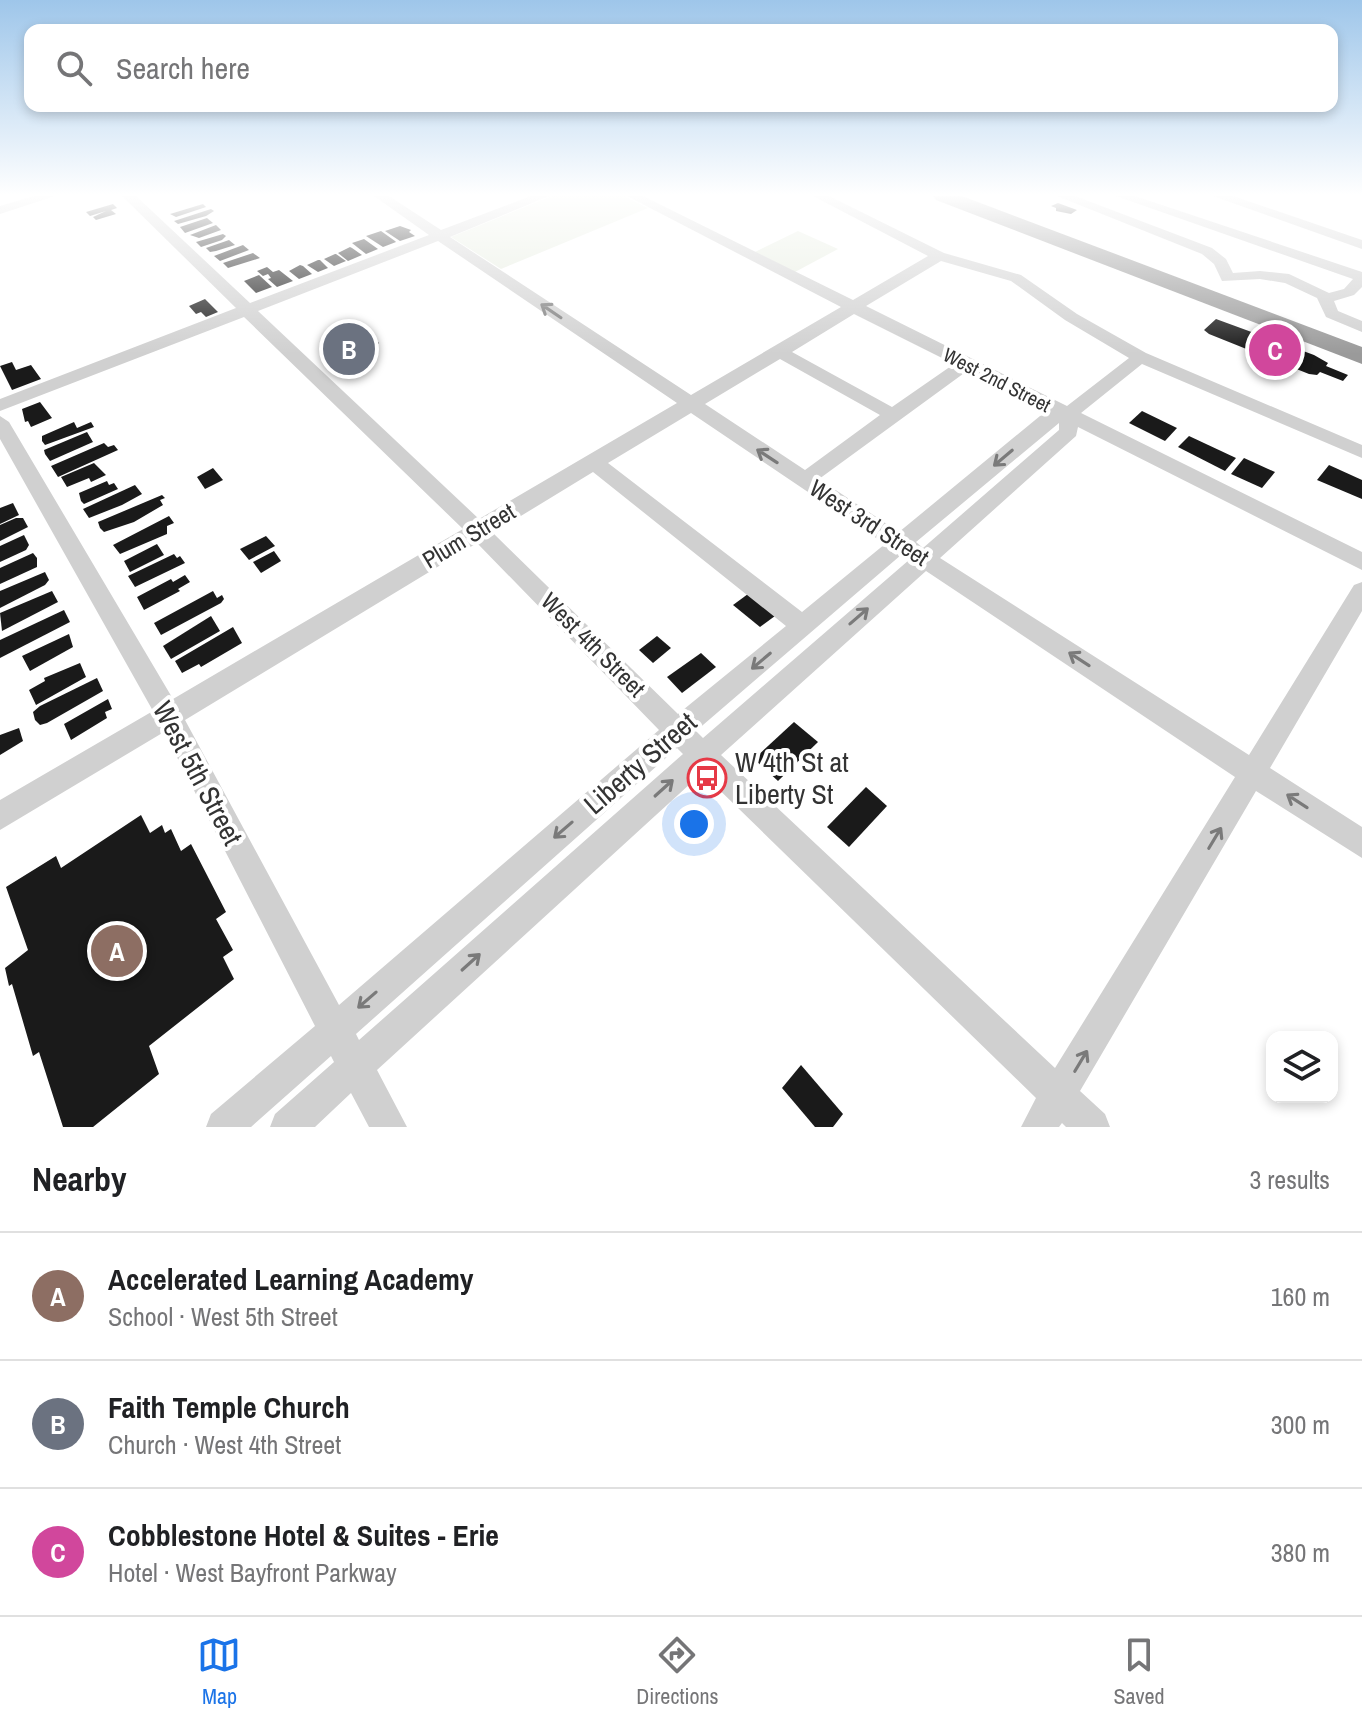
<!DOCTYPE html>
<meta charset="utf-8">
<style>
body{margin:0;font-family:"Archivo Narrow",sans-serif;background:#f6f6f6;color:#202124}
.controls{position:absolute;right:24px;bottom:24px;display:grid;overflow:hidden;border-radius:16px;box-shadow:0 4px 12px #0003}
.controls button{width:72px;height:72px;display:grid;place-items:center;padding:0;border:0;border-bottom:2px solid #e0e0e0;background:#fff;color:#202124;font:40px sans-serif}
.you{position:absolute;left:694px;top:824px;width:28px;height:28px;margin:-20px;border:6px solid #fff;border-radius:50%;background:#1a73e8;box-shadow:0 0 0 12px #1a73e833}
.badge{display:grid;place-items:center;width:52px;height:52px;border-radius:50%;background:#1a73e8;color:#fff;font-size:26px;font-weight:700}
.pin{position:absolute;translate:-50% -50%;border:4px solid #fff;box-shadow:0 2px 8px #0006}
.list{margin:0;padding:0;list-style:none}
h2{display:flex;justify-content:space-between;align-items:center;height:104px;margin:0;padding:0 32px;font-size:34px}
h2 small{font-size:26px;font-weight:400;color:#757577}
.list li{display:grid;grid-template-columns:52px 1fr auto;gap:24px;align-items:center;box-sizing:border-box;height:128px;padding:0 32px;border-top:2px solid #e0e0e0}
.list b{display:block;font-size:30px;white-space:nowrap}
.list p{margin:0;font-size:26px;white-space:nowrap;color:#757577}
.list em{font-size:26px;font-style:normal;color:#757577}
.icon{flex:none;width:44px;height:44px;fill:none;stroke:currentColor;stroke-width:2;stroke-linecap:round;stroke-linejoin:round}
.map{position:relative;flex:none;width:1362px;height:1127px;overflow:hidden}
.search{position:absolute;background:#fff;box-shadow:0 4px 12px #0003;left:24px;right:24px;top:24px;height:88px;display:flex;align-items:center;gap:20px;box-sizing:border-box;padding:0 28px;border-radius:16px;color:#757577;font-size:30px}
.sheet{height:488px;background:#fff}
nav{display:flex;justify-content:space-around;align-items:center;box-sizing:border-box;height:112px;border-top:2px solid #e0e0e0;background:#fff;font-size:22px;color:#757577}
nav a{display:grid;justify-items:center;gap:4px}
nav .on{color:#1a73e8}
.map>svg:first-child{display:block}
.green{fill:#e6ecdf}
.building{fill:#1a1a1a}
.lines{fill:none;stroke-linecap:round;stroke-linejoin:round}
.minor{fill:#d0d0d0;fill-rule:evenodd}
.highway{fill:#9a9a9a;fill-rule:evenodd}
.oneway{stroke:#7a7a7a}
.labels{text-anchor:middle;stroke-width:8;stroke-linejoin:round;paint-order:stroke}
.far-street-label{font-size:20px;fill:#333;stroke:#fff}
.street-label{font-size:24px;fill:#333;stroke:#fff}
.near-poi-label{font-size:28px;fill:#333;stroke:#fff;text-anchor:start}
.near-street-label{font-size:28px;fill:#333;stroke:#fff}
</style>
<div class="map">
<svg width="1362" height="1127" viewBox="0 0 1362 1127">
<rect width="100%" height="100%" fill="#fff"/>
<!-- green -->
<g class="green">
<path d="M552,196h71l25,12 -147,61 -50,-32z"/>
<path d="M798,231l40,18 -43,23 -40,-20z"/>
</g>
<!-- building -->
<g class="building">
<path d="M1058,203l19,7 -6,4 -15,-3v-3l-5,-2z"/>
<path d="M113,204l4,4 -6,2 5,4 -20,6 -3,-3 13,-6 -16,5 -4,-4z"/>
<path d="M203,204l3,3 -30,10 -6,-3z"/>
<path d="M211,209l3,2 -8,5 -28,8 -4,-3z"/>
<path d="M207,218l6,5 -28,10 -5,-6z"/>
<path d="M216,225l5,5 -22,8 -9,-3z"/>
<path d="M400,226l11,4 -2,2 6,4 -15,5 -15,-10z"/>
<path d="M381,231l14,10 1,1 -13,5 -17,-11z"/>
<path d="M223,234l3,2 -4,4 -21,7 -5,-5z"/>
<path d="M364,239l14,10 -12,5 -14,-11z"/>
<path d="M229,240l6,5 -19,6 -6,1 -4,-4z"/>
<path d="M243,245l6,5 -29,11 -6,-5z"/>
<path d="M350,247l2,1 10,7 -14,6 -10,-8z"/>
<path d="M253,253l7,5 -32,10 -5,-5z"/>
<path d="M335,254h1l10,7 -12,5 -10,-7z"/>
<path d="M318,260h2l8,8 -10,4 -11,-7z"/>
<path d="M300,265l3,1 9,8 -13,5 -10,-8z"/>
<path d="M267,267l6,5 6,-2 14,11 -16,6 -9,-8 3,-1 -3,-4 -5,2 -6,-5z"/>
<path d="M259,275l13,12 -16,6 -12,-12z"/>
<path d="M205,299l13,13 -12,5 -5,-5 -5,2 -7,-8z"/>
<path d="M1216,319l98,36 14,8 -2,3 22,9 -5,6 -23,-9 -3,3 -8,-1 -100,-40 -5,-4z"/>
<path d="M370,334l9,9 -2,2 -44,18 -9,-5 2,-1 -3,-3z"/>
<path d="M12,362l4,8 15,-5 10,14 -29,11 -12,-24z"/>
<path d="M40,402l12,16 -21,9 -3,-6 -3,1 -3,-13z"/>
<path d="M1142,411l35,17 -12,13 -36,-18z"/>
<path d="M74,422l3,6 14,-6 3,5 -49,18 -3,-4v-5z"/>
<path d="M87,432l6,10 -43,19 -5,-7 -1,-4z"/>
<path d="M1189,436l47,22 -11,13 -47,-24z"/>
<path d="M104,443l4,4 6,-2 4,5 -60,27 -7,-11z"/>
<path d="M1244,458l31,14 -13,16 -31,-14z"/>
<path d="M94,463l12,12 -15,7 -2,-4 -22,9 -6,-10z"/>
<path d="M1329,465l33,15v19l-45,-19z"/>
<path d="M213,468l10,12 -18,9 -8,-12z"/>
<path d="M107,481l2,4 5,-2 4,6 -34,15 -3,-3 -2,-8z"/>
<path d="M135,485l7,9 -20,11 -33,13 -6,-9z"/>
<path d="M162,495l3,3 -5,2 3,5 -29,17 -30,10 -4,-4 -2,-6z"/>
<path d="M13,503l6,12 -19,9v-16z"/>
<path d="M169,516l5,7 -7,3v8l-47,20 -7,-9z"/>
<path d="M16,518h7l5,9 -28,14v-16z"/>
<path d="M24,535l5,10 -3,5 -26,12v-16z"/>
<path d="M266,536l9,10 -26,14 -9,-11z"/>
<path d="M157,544l7,11 -34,17 -6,-11z"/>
<path d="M274,551l7,10 -20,12 -8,-11z"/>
<path d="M33,553l4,5v9l-37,17v-16z"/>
<path d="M174,554l3,4 3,-2 5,7 -50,24 -7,-11z"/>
<path d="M45,572l4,8 -4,5 -45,23v-17z"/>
<path d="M185,575l5,7 -12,7 2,2 -36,19 -7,-13 34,-18 2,3z"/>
<path d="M52,591l6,11 -56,29 -2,-18z"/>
<path d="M213,591l4,7 5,-3 2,4 -3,4 -60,32 -7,-12z"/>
<path d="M748,594l27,22 -15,11 -27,-22z"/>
<path d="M64,610l6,12 -70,36v-18z"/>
<path d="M211,616l9,15 -49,28 -8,-13z"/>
<path d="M233,627l9,16 -41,24 -2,-3 -17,9 -7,-12z"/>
<path d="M69,634l4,13 -43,24 -8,-15z"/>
<path d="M657,636l14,12 -18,15 -14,-13z"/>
<path d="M701,653l15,14 -34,26 -15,-16z"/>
<path d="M80,663l6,14 -50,28 -7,-15 16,-9 -1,-3z"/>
<path d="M97,678l6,13 -56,32 -7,2 -5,-5 -2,-8 7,-6z"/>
<path d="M108,699l4,10 -7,3 2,6 -36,22 -7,-16z"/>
<path d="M794,722l24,20 -40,39 -24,-22z"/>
<path d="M19,728l4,13 -23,14v-20z"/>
<path d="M866,787l21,19 -38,41 -22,-20z"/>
<path d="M141,815l9,18 12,-8 3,8 6,-4 10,22 10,-7 35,68 -10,7 17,31 -10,7 11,22 -85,67 10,28 -66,53h-30l-24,-75 -6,4 -21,-72 -3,2 -4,-18 23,-18 -22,-63 50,-31 5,12z"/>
<path d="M801,1065l42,49 -10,13h-18l-33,-39z"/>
</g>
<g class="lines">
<!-- minor -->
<g class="minor">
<path d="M34,196h21l-55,18v-8z"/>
<path d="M122,196h14l114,107 179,-68 -55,-39h15l52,34 90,-34h18l-99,41 241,158 150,-88 -214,-111h16l210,104 75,-44 -115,-60h16l115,57 77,22 56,39 69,39 216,92v13l-220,-94 -61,49 281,139v18l-284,-143 -2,9 -136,122 309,197 105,-170 8,-3v29l-92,157 92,59v31l-106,-67 -176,300 25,23 5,13h-44l-4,-4 -3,4h-38l15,-29 -334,-325 -325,297 30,57h-38l-18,-34 -36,34h-45l5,-13 59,-52 -3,-6 -80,71h-45l5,-13 104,-88 -151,-294 -164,98v-30l153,-89 -153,-272v-23l9,6 164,277 290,-170 -219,-212 -244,94v-12l236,-91zM438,241l239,162 -198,116 -221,-208zM941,261l70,20 54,39 64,38 -62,48 -201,-100zM854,314l100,50 -62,43 -100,-55zM780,359l100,56 -75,55 -100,-66zM967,371l83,42 -10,3 -141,116 -80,-53zM691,413l194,131 -83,68 -194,-149zM1059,423v7l-136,118 -7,-6zM593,472l193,154 -108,88 -185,-181zM477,543l182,187 -320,275 -154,-285zM901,555l8,5 -206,178 -7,-7zM926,571l309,206 -180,291 -334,-313zM677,748l6,6 -324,286 -3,-6z"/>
<path d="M1057,196h18l137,52 14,11 7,14 27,-2 29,3 40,19 15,-4 9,-10 -237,-83h19l227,76v15l-8,8 -20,6 4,10 24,10v11l-36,-15 -9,-19 -32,-15 -25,-4 -38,2 -8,-17 -12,-10z"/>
<path d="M1213,196h20l129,44v9z"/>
</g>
<!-- highway -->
<path class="highway" d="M933,196h29l400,151v17l-426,-164z"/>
</g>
<!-- one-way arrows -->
<defs><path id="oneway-shaft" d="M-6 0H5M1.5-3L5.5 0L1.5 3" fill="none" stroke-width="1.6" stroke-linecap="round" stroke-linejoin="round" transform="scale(2)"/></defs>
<g class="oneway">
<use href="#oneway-shaft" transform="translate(551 311) rotate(-146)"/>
<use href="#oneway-shaft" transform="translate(767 456) rotate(-147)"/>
<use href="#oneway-shaft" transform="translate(1003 458) rotate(140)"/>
<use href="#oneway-shaft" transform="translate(859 616) rotate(-41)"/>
<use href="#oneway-shaft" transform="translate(1079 659) rotate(-147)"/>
<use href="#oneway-shaft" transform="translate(761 661) rotate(140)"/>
<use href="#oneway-shaft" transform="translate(664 788) rotate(-42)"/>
<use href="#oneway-shaft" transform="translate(1297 801) rotate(-147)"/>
<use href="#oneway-shaft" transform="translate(563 830) rotate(139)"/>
<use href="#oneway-shaft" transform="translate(1215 838) rotate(-59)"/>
<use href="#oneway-shaft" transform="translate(471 962) rotate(-42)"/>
<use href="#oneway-shaft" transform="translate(367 1000) rotate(139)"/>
<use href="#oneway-shaft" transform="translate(1081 1061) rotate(-59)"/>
</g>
<!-- sky -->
<linearGradient id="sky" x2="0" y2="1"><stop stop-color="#9ec6ea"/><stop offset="0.55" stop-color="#fff"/><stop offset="1" stop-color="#fff" stop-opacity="0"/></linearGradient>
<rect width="1362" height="354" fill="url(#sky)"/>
<!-- icons -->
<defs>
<symbol id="bus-ring" viewBox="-11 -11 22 22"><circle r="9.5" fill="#fff" stroke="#e63946" stroke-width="1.5"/><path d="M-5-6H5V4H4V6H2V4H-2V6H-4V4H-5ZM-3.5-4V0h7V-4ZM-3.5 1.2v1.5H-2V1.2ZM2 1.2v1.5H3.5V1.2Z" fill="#e63946"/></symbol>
</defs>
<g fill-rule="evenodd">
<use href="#bus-ring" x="685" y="756" width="44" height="44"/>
</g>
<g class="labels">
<!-- far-street labels -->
<g class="far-street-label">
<text transform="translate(997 380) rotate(27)" y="7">West 2nd Street</text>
</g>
<!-- street labels -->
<g class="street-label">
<text transform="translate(869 523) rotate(33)" y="8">West 3rd Street</text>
<text transform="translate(469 536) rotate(-31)" y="8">Plum Street</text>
<text transform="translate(593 645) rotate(45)" y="8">West 4th Street</text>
</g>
<!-- near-poi labels -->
<g class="near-poi-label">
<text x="735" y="772">W 4th St at<tspan x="735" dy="32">Liberty St</tspan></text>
</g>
<!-- near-street labels -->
<g class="near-street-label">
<text transform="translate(640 763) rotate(-41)" y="10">Liberty Street</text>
<text transform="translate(198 773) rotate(62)" y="10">West 5th Street</text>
</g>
</g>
</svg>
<div class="controls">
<button><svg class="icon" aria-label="layers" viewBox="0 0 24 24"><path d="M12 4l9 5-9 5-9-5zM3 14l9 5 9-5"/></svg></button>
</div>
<div class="you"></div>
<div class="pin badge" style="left:117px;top:951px;background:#8d6e63">A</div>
<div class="pin badge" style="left:349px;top:349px;background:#6b7280">B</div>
<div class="pin badge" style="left:1275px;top:350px;background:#d1479c">C</div>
<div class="search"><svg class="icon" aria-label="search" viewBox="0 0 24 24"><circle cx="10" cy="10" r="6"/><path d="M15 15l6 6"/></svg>Search here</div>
</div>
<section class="sheet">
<h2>Nearby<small>3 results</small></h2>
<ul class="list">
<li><span class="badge" style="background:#8d6e63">A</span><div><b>Accelerated Learning Academy</b><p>School · West 5th Street</p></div><em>160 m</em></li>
<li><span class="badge" style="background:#6b7280">B</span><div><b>Faith Temple Church</b><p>Church · West 4th Street</p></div><em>300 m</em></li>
<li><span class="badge" style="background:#d1479c">C</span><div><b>Cobblestone Hotel &amp; Suites - Erie</b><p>Hotel · West Bayfront Parkway</p></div><em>380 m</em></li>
</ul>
</section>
<nav>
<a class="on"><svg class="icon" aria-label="map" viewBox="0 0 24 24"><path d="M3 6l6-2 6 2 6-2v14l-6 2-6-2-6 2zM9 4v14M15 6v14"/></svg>Map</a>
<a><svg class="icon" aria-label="directions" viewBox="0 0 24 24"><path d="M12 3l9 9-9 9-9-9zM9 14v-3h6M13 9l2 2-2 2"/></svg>Directions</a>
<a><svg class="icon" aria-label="saved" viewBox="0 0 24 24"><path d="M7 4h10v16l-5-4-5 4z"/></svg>Saved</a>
</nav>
